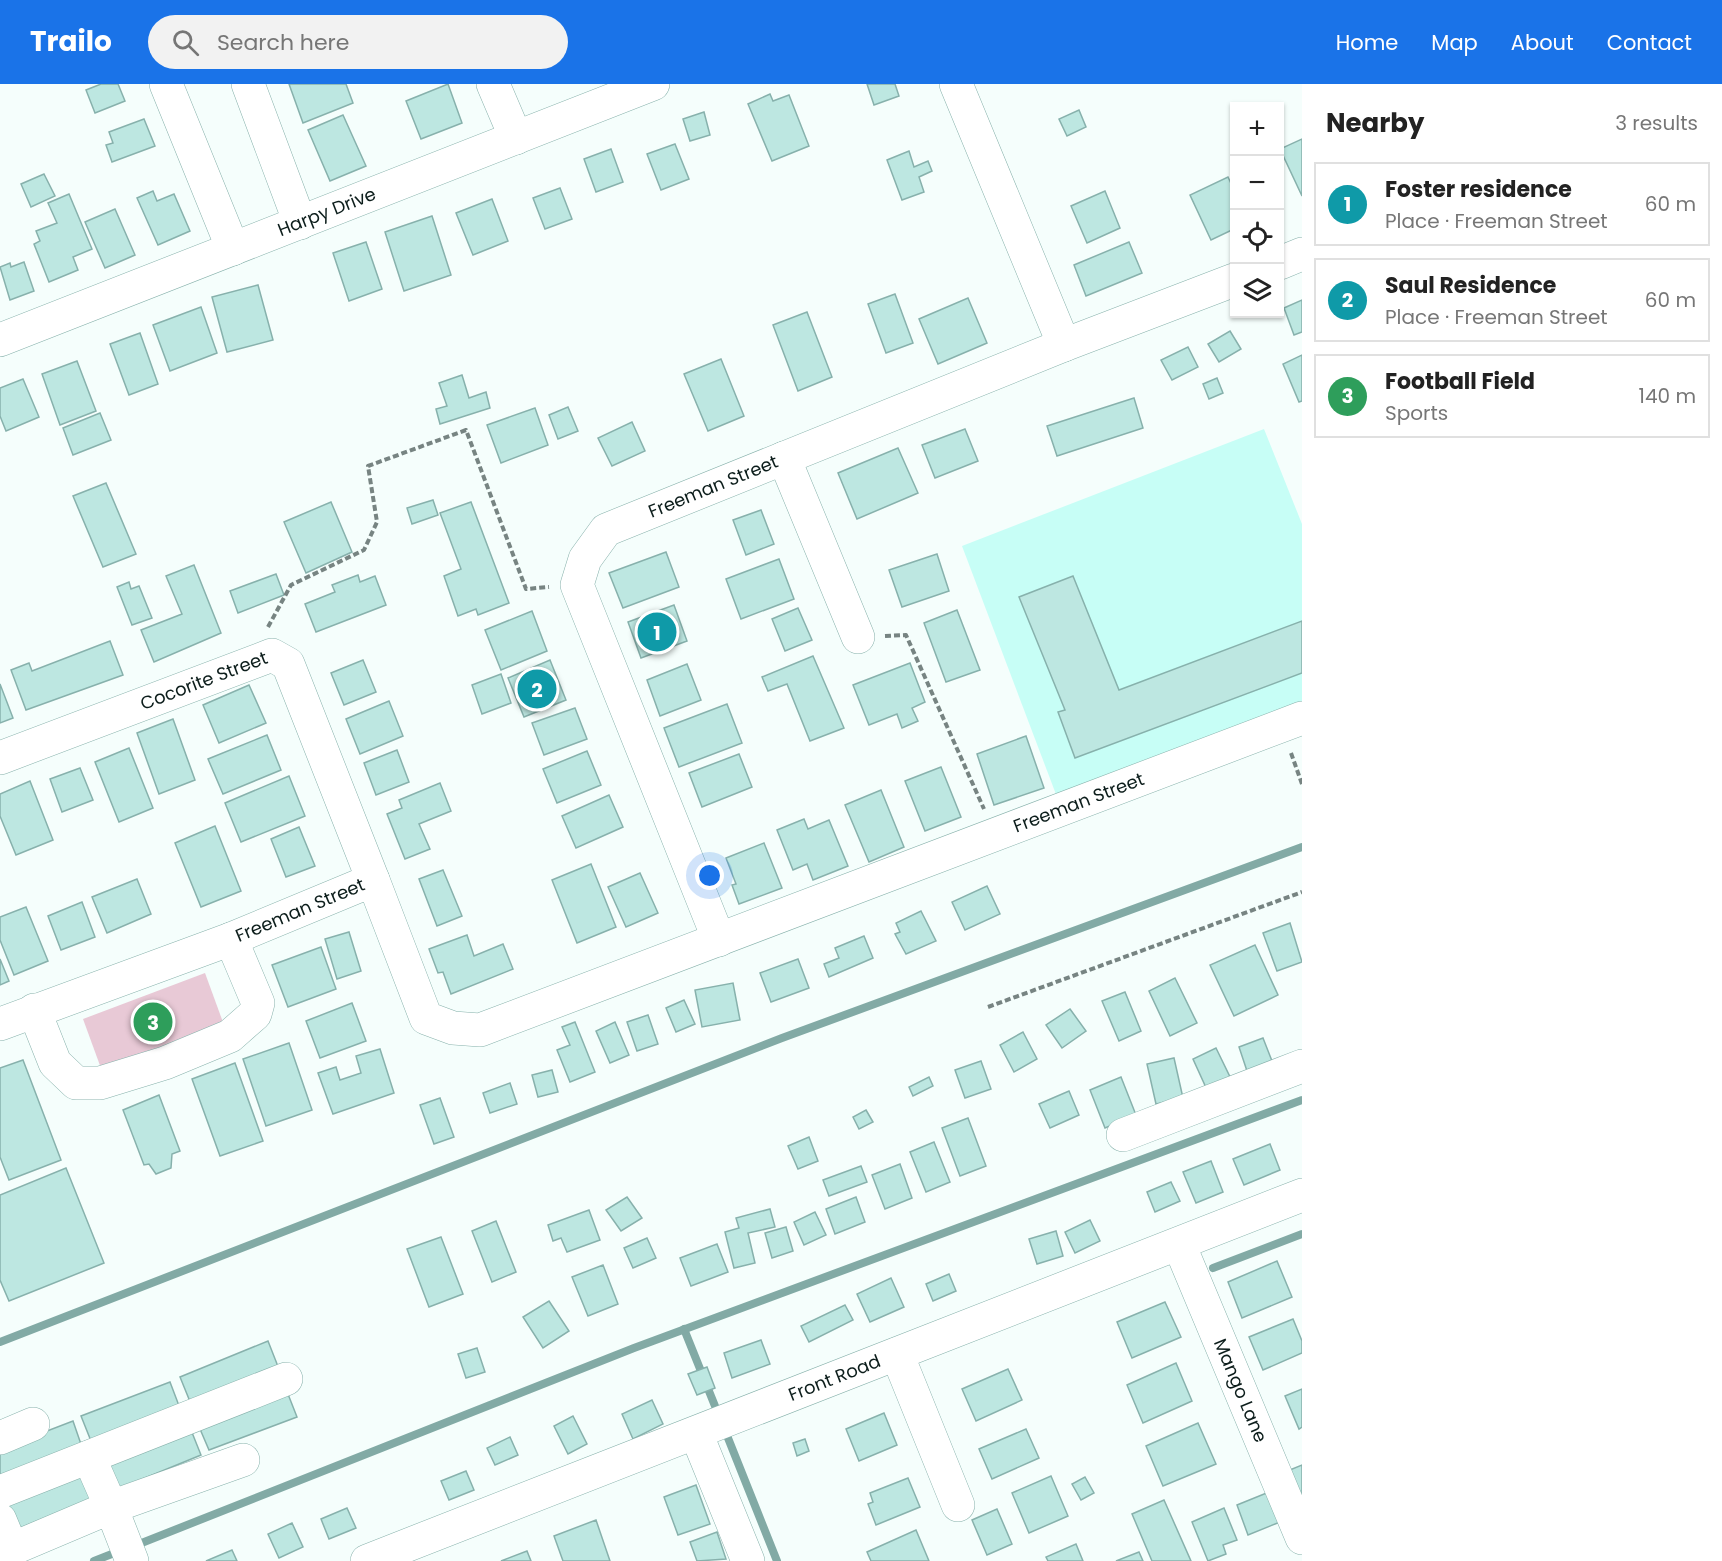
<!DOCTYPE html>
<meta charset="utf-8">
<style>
body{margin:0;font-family:Poppins,sans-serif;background:#f2f2f2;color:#222}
.controls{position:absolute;right:18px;top:18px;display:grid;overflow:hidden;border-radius:0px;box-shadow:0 2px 4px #0004}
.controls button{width:54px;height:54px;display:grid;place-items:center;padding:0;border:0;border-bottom:2px solid #e0e0e0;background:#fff;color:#222;font:30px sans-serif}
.you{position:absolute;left:710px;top:792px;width:21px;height:21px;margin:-15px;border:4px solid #fff;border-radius:50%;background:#1a73e8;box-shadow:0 0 0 9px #1a73e833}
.badge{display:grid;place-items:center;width:39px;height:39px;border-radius:50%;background:#1a73e8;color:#fff;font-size:20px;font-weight:700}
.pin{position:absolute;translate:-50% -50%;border:3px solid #fff;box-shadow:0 2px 6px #0006}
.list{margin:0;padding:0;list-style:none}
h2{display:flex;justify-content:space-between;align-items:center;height:78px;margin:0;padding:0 24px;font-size:26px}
h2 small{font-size:20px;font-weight:400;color:#767676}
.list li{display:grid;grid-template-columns:39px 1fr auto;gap:18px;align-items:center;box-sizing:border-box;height:84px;margin:0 12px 12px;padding:0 12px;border:2px solid #e0e0e0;border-radius:0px}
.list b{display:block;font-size:22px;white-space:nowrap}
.list p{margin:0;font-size:20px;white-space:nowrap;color:#767676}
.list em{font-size:20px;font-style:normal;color:#767676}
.icon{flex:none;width:33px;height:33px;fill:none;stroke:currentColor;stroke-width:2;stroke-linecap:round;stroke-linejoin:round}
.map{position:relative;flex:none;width:1302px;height:1477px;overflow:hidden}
header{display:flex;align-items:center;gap:36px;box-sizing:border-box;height:84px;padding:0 30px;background:#1a73e8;color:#fff}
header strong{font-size:28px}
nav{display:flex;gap:33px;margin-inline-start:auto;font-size:21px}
.search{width:420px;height:54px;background:#f2f2f2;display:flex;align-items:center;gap:15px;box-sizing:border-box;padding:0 21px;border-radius:33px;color:#767676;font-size:22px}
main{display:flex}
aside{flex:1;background:#fff}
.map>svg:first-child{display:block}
.built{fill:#c7fef6}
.green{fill:#e8c9d6}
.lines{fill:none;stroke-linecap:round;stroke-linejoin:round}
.stream{stroke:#82aaa5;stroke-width:8}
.building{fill:#bde7e1;stroke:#87b1ac;stroke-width:1.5}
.minor-casing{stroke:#88b2ac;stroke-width:34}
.path{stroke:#778482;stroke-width:4;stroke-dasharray:6 3;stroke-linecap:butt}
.minor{stroke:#fff;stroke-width:33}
.labels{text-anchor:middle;stroke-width:4.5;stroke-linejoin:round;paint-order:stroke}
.street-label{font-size:18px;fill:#0c1d1b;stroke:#fff}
</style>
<header>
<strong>Trailo</strong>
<div class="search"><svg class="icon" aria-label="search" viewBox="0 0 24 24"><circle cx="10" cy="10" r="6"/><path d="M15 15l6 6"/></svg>Search here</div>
<nav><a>Home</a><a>Map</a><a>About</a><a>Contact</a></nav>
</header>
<main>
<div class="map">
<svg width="1302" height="1477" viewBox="0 0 1302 1477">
<rect width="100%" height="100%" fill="#f5fefc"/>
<!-- built -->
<path class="built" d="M1264,345l38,95v180l-245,93 -95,-251z"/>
<!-- green -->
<path class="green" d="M205,889l19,52 -122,46 -19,-52z"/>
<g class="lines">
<!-- stream -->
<g class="stream">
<path d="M1213,1184l89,-34"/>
<path d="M684,1245l35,87"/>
<path d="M0,1258l782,-304 520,-191"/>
<path d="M724,1344l53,133"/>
<path d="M134,1462l500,-198 668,-248"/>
<path d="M94,1477l28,-11"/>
</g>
</g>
<!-- building -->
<g class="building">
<path d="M101,0h17l7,17 -30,12 -9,-23z"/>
<path d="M289,0h57l7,19 -50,20z"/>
<path d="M448,0l14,39 -41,16 -15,-38z"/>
<path d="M867,0h28l4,12 -25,9z"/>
<path d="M770,10l3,7 16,-6 20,51 -37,15 -24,-57z"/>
<path d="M1079,26l7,17 -19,9 -8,-17z"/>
<path d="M704,28l6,23 -20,6 -7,-22z"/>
<path d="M343,31l23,51 -36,15 -22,-51z"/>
<path d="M144,35l11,27 -43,16 -6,-17 7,-2 -4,-11z"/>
<path d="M1302,55v57l-22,-47z"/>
<path d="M675,60l14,35 -28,11 -14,-36z"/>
<path d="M611,65l12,33 -27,10 -12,-33z"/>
<path d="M909,67l5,16 14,-6 4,10 -13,6 5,15 -22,8 -15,-40z"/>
<path d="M44,90l11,22 -24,11 -10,-23z"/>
<path d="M1228,93l6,13v39l-23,11 -21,-45z"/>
<path d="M560,104l12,31 -27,10 -12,-31z"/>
<path d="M153,107l4,10 17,-7 16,37 -32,14 -21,-47z"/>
<path d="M1105,107l15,37 -33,15 -16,-37z"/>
<path d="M69,110l23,55 -19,8 5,13 -29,12 -15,-38 6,-3 -4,-10 21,-8 -9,-20z"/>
<path d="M492,115l16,42 -35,14 -17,-42z"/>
<path d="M115,125l20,46 -30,13 -20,-46z"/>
<path d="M432,132l19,59 -47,16 -19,-59z"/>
<path d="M366,158l16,47 -33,12 -16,-48z"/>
<path d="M1129,158l13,31 -56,23 -12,-31z"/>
<path d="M24,178l10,29 -24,9 -10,-33 10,-4 1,4z"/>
<path d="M258,201l15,55 -46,12 -15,-55z"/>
<path d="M895,210l18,49 -27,10 -18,-49z"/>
<path d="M968,214l19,45 -49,21 -19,-45z"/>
<path d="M1302,216v32l-8,3 -10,-27z"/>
<path d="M201,223l16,46 -47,18 -17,-46z"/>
<path d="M807,228l25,65 -34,14 -25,-66z"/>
<path d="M1230,247l11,18 -22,13 -11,-18z"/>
<path d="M140,249l18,51 -29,11 -19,-51z"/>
<path d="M1188,263l10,20 -26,13 -11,-20z"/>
<path d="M1302,271v46l-3,1 -16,-38z"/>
<path d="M721,275l23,57 -36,15 -24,-57z"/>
<path d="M77,277l19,50 -36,14 -18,-51z"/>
<path d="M462,291l7,23 17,-6 4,16 -50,16 -4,-15 11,-3 -8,-23z"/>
<path d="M1217,294l6,15 -14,6 -6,-15z"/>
<path d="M23,295l16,38 -33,14 -6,-15v-28z"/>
<path d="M1134,314l9,30 -86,28 -10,-30z"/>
<path d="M568,323l10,24 -20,8 -9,-24z"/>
<path d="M535,324l13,37 -47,18 -14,-38z"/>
<path d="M100,329l11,27 -38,15 -10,-27z"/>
<path d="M632,338l13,29 -33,15 -14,-28z"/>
<path d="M965,345l13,32 -43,17 -13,-33z"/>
<path d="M898,364l20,45 -61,26 -19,-46z"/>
<path d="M106,399l30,71 -33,13 -30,-71z"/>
<path d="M433,416l5,15 -26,9 -5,-16z"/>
<path d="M331,418l21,50 -46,21 -22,-51z"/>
<path d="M471,418l38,101 -31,12 -2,-6 -18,7 -14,-40 17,-7 -21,-56z"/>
<path d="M761,426l13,34 -28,11 -13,-35z"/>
<path d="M666,468l13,35 -56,21 -14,-35z"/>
<path d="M937,470l12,37 -47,16 -13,-37z"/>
<path d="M779,475l15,40 -53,20 -15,-40z"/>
<path d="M194,481l27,68 -67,29 -13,-32 41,-16 -16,-38z"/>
<path d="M276,490l8,21 -46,18 -8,-22z"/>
<path d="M358,491l2,7 15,-6 11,29 -70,27 -11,-28 30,-12 -3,-7z"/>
<path d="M1073,492l46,114 183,-69v52l-227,85 -17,-46 7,-2 -46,-113z"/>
<path d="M129,498l2,7 8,-3 13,32 -20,7 -15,-38z"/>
<path d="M674,521l13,36 -46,17 -13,-36z"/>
<path d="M798,524l14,32 -27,11 -13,-32z"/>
<path d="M957,526l23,60 -34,12 -22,-59z"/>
<path d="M532,527l15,40 -46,19 -16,-40z"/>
<path d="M110,557l13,34 -97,35 -15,-40 18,-7 3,8z"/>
<path d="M813,572l31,72 -34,13 -23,-57 -19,7 -6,-14z"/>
<path d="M363,576l13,32 -32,13 -13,-32z"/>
<path d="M550,576l16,40 -42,17 -16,-39z"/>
<path d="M910,579l15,39 -13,6 6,13 -16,7 -5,-14 -28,11 -16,-40z"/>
<path d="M687,580l14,36 -41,16 -13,-36z"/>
<path d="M501,590l10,29 -29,11 -10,-29z"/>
<path d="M0,600l13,34 -13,5z"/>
<path d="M249,601l17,38 -47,20 -16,-38z"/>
<path d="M389,617l14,35 -43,18 -14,-35z"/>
<path d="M727,620l15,39 -63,24 -15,-39z"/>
<path d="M575,624l12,31 -43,16 -12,-32z"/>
<path d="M173,635l22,61 -36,14 -22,-61z"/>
<path d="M267,651l14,35 -58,24 -15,-35z"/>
<path d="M1026,652l18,52 -50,17 -17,-51z"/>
<path d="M129,664l24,60 -34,14 -24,-60z"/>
<path d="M397,666l12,32 -33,13 -12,-32z"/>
<path d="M587,667l14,34 -44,18 -14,-34z"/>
<path d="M739,670l13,33 -50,20 -13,-34z"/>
<path d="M941,683l20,50 -36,14 -20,-50z"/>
<path d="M80,684l13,32 -31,12 -12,-33z"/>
<path d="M289,692l16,40 -64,26 -16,-39z"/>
<path d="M30,697l23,59 -37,15 -16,-39v-22z"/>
<path d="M440,699l11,28 -32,13 11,25 -25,10 -18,-45 15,-6 -3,-8z"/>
<path d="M881,706l23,57 -35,15 -24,-57z"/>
<path d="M609,711l14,32 -47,21 -14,-32z"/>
<path d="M804,735l4,10 21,-9 19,46 -35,14 -6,-16 -14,6 -16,-40z"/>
<path d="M215,742l26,65 -40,16 -26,-64z"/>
<path d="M299,743l16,39 -29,11 -15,-38z"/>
<path d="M764,759l18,45 -43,16 -7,-19 4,-1 -10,-26z"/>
<path d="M591,780l25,63 -39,16 -25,-63z"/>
<path d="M443,786l19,46 -25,10 -18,-47z"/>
<path d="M640,789l18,40 -32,14 -18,-40z"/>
<path d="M137,795l14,35 -44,19 -15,-36z"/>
<path d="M987,802l13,28 -35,16 -13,-28z"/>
<path d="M82,818l13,35 -34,13 -13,-34z"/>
<path d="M26,823l22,54 -34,14 -14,-35v-23z"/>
<path d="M921,827l15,30 -30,13 -11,-20 5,-2 -4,-9z"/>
<path d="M1290,839l12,39 -25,9 -14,-38z"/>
<path d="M349,848l12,39 -24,8 -12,-40z"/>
<path d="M467,851l7,21 29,-12 10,25 -62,25 -8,-22 -5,1 -9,-24z"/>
<path d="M864,852l9,22 -44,19 -5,-13 15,-6 -4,-10z"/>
<path d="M1255,861l23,50 -44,21 -24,-51z"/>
<path d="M321,863l15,42 -48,18 -16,-42z"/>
<path d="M0,875l9,22 -9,4z"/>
<path d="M798,875l11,29 -38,14 -11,-29z"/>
<path d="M1175,894l22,45 -27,13 -21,-45z"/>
<path d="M733,899l7,37 -38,7 -7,-37z"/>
<path d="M1125,908l16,39 -22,10 -17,-40z"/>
<path d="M684,916l11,24 -19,8 -10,-24z"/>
<path d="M352,919l14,38 -46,17 -14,-37z"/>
<path d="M1070,925l16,22 -24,17 -16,-23z"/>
<path d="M648,931l10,29 -21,7 -10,-29z"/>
<path d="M575,938l20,50 -25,10 -13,-32 13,-5 -8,-18z"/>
<path d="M615,938l14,33 -19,8 -14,-32z"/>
<path d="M1023,948l14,27 -23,13 -14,-27z"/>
<path d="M1263,954l9,23 -25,10 -8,-24z"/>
<path d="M289,959l23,67 -46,16 -23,-67z"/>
<path d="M1216,964l16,33 -24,11 -15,-33z"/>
<path d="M380,965l14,44 -61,21 -15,-41 18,-6 4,13 21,-7 -5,-17z"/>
<path d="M1174,974l9,40 -27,6 -9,-40z"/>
<path d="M23,976l38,100 -52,20 -9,-23v-89z"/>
<path d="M981,977l10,28 -26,9 -10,-28z"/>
<path d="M235,979l28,78 -43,15 -28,-77z"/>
<path d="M552,986l6,22 -20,5 -6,-22z"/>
<path d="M929,993l4,9 -20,10 -4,-9z"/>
<path d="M1121,993l15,38 -31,13 -15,-38z"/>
<path d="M510,999l7,21 -27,9 -7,-20z"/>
<path d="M1069,1007l10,24 -29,13 -11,-24z"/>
<path d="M159,1011l21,56 -8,3 -1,14 -15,6 -7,-10 -5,1 -21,-55z"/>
<path d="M440,1014l14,39 -20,7 -14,-39z"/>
<path d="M866,1026l7,12 -14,7 -6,-12z"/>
<path d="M968,1034l18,48 -26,10 -18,-48z"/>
<path d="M809,1053l9,24 -20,8 -10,-23z"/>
<path d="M934,1058l16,40 -24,10 -16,-40z"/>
<path d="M1270,1060l10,26 -36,15 -11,-26z"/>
<path d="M1211,1077l12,31 -27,11 -13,-31z"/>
<path d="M900,1080l12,34 -27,11 -13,-34z"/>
<path d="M861,1082l6,16 -38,14 -6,-16z"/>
<path d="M66,1084l38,95 -95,38 -9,-21v-85z"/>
<path d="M1171,1098l9,19 -25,11 -8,-20z"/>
<path d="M627,1113l15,21 -21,13 -15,-21z"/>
<path d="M856,1113l9,25 -30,12 -9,-25z"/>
<path d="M770,1125l5,18 -27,6 7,30 -21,5 -9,-36 14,-4 -3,-10z"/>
<path d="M589,1126l11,30 -33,12 -6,-14 -8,3 -5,-16z"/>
<path d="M815,1128l11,23 -22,10 -10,-23z"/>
<path d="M1090,1136l10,21 -25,12 -10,-21z"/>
<path d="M496,1137l20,51 -24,10 -20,-51z"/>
<path d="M786,1143l7,24 -21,7 -7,-25z"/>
<path d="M1056,1147l7,25 -26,8 -8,-25z"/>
<path d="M441,1153l22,57 -34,13 -22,-58z"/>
<path d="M647,1154l9,20 -23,10 -9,-20z"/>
<path d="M717,1160l11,28 -37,14 -11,-28z"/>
<path d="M1277,1177l15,36 -50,21 -14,-36z"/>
<path d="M603,1181l15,39 -30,12 -16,-39z"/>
<path d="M949,1190l7,17 -23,10 -7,-17z"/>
<path d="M891,1194l13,29 -34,15 -13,-28z"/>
<path d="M549,1217l20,30 -26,17 -20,-31z"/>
<path d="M1165,1218l16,35 -49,21 -15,-36z"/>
<path d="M845,1221l8,15 -44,22 -8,-16z"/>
<path d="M1293,1235l9,22v12l-39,17 -14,-33z"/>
<path d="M761,1256l9,24 -38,14 -8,-25z"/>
<path d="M268,1257l11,28 -88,35 -11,-27z"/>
<path d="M477,1264l8,24 -19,6 -8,-24z"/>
<path d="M1176,1279l16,38 -49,22 -16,-38z"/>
<path d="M707,1283l8,21 -18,7 -9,-21z"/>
<path d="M1008,1285l14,31 -46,21 -14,-32z"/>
<path d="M170,1298l11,29 -88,35 -12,-30z"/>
<path d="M286,1305l11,28 -88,33 -12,-28z"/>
<path d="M1302,1305v38l-3,2 -14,-33z"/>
<path d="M652,1316l11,24 -30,15 -11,-25z"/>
<path d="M884,1329l13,32 -38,16 -13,-32z"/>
<path d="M573,1332l14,28 -19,10 -14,-28z"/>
<path d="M73,1337l10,29 -83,33v-34z"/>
<path d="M1198,1339l18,41 -53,22 -17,-40z"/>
<path d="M189,1341l12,30 -90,37 -12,-30z"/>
<path d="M1026,1345l13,29 -47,21 -13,-30z"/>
<path d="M510,1353l8,18 -23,10 -8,-17z"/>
<path d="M805,1355l4,12 -12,5 -4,-13z"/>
<path d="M1302,1381v49l-17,-42z"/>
<path d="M89,1383l12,28 -88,36 -13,-32z"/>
<path d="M466,1387l8,19 -25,10 -8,-19z"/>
<path d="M1051,1392l17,40 -39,17 -17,-40z"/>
<path d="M1085,1393l9,16 -13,7 -9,-16z"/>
<path d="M908,1394l12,29 -44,18 -8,-21 5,-2 -3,-9z"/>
<path d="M696,1401l14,39 -32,11 -14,-38z"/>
<path d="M1269,1408l11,30 -32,13 -11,-30z"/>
<path d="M1164,1416l27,61h-39l-20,-47z"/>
<path d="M347,1424l9,20 -27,11 -8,-20z"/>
<path d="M1224,1424l13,32 -14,5 3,9 -18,7 -16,-39z"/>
<path d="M997,1425l15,35 -25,11 -15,-35z"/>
<path d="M596,1436l14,41h-47l-9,-25z"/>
<path d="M292,1439l11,24 -24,11 -11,-24z"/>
<path d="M916,1446l13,31h-58l-4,-9z"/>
<path d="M717,1448l9,27 -29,2 -7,-19z"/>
<path d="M1076,1460l7,17h-35l-2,-4z"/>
<path d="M232,1466l5,11h-31z"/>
<path d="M527,1467l4,10h-30z"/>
<path d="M1139,1468l4,9h-27z"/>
</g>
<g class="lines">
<defs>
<g id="minor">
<path d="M166,0l67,165"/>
<path d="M248,0l52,139"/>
<path d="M493,0l23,54"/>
<path d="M956,0l108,261"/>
<path d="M1280,179l22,-9"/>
<path id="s1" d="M0,256l653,-256"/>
<path d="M784,374l74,179"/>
<path id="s2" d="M0,674l272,-103 16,9 85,216"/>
<path id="s3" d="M719,856l-142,-355 8,-26 21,-29 458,-185 170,-65"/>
<path d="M34,926l21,53 21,20h24l65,-20 65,-27 25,-22 3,-11 -27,-64"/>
<path id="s4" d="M0,940l231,-85 142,-59 53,138 27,10 27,2 822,-312"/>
<path d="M1123,1051l179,-69"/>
<path id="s5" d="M1179,1160l123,294"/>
<path d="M897,1270l61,151"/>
<path d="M696,1349l52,128"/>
<path d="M0,1354l33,-14"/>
<path d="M89,1373l22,50 132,-47"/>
<path d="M0,1408l286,-113"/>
<path d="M0,1436l12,29"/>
<path d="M0,1470l111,-47 21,54"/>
<path id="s6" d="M367,1477l935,-366"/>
</g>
</defs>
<!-- minor casing -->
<use href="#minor" class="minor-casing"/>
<!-- path -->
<g class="path">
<path d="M268,543l23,-42 73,-35 13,-28 -9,-56 98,-36 60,159 23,-2"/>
<path d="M885,552l21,-1 78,174"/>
<path d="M1291,669l11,31"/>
<path d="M988,923l314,-115"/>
</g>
<!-- minor -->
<use href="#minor" class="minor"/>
</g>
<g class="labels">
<!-- street labels -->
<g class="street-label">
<text dy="6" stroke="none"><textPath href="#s1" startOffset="351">Harpy Drive</textPath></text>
<text dy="6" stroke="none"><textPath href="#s3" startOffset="561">Freeman Street</textPath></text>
<text dy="6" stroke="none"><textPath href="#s2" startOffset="218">Cocorite Street</textPath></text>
<text dy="6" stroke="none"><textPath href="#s4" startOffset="1244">Freeman Street</textPath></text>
<text dy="6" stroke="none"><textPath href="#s4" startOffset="321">Freeman Street</textPath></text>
<text dy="6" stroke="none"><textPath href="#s6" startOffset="502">Front Road</textPath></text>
<text dy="6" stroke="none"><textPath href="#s5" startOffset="159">Mango Lane</textPath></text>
</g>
</g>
</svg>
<div class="controls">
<button>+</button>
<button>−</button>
<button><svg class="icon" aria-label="locate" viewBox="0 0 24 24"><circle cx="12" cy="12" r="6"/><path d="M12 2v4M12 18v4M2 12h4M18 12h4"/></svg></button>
<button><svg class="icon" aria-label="layers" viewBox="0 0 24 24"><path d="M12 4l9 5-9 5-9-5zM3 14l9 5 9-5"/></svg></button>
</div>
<div class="you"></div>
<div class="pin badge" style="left:657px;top:548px;background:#0f9aa8">1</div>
<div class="pin badge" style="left:537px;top:605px;background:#0f9aa8">2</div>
<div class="pin badge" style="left:153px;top:938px;background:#2e9e5b">3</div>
</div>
<aside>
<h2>Nearby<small>3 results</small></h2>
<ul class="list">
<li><span class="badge" style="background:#0f9aa8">1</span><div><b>Foster residence</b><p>Place · Freeman Street</p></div><em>60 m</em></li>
<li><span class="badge" style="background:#0f9aa8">2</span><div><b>Saul Residence</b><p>Place · Freeman Street</p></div><em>60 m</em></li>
<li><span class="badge" style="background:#2e9e5b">3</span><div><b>Football Field</b><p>Sports</p></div><em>140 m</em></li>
</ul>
</aside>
</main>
